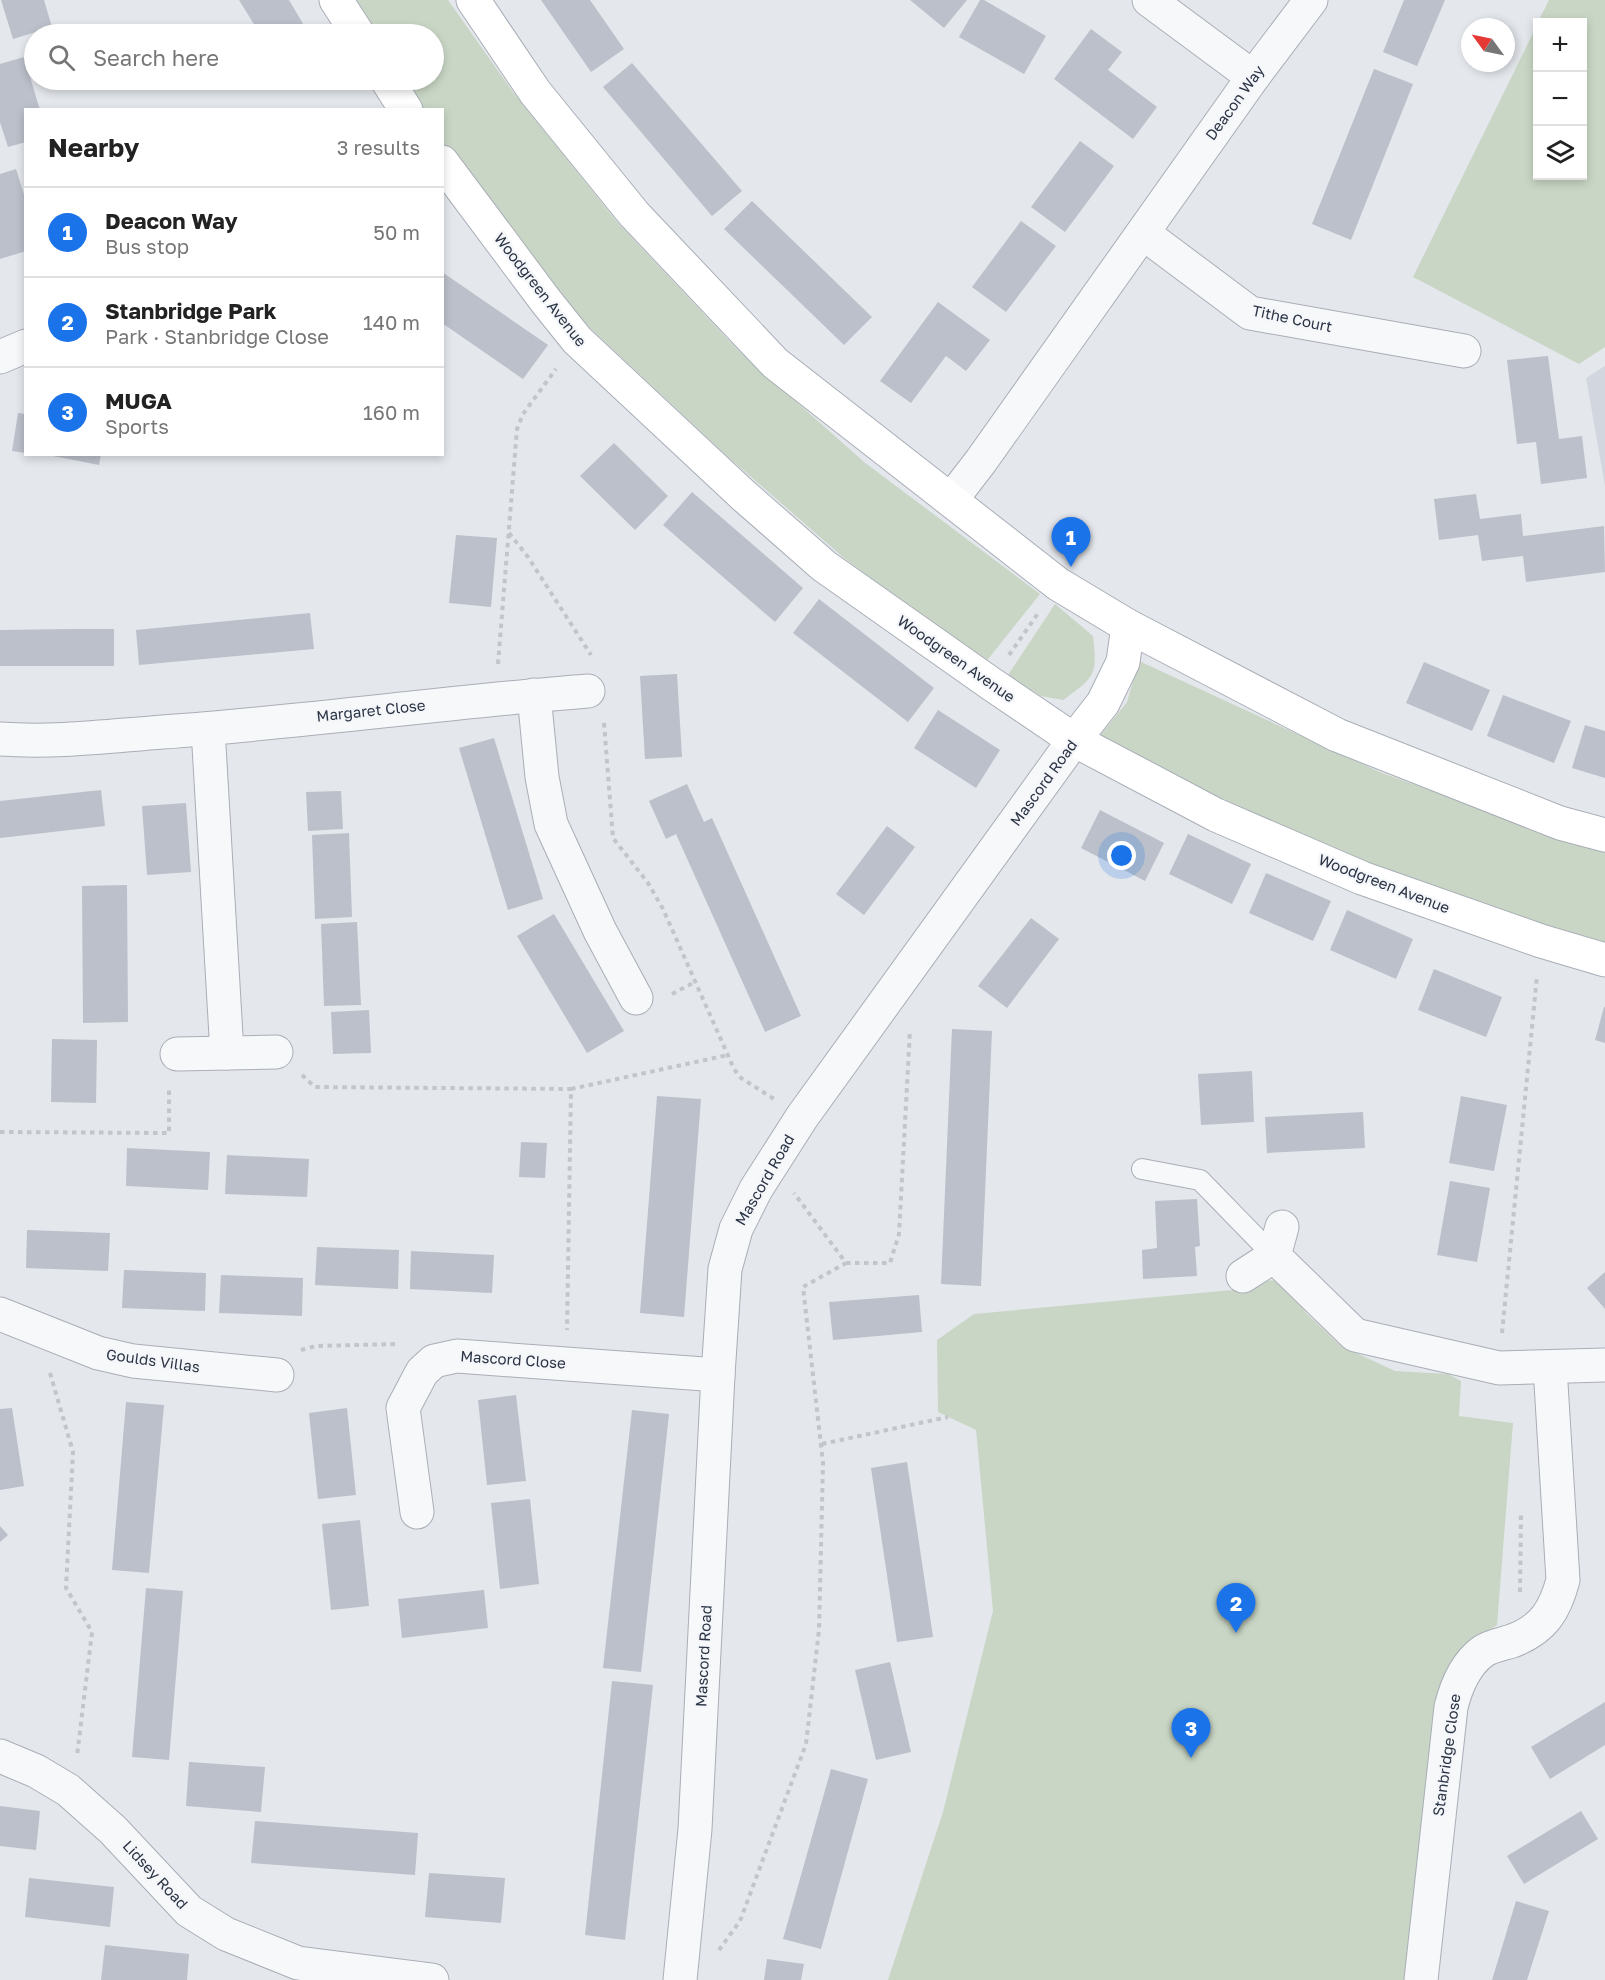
<!DOCTYPE html>
<meta charset="utf-8">
<style>
body{margin:0;font-family:"Golos Text",sans-serif;background:#f2f2f2;color:#222}
.controls{position:absolute;right:18px;top:18px;display:grid;overflow:hidden;border-radius:0px;box-shadow:0 3px 9px #0003}
.controls button{width:54px;height:54px;display:grid;place-items:center;padding:0;border:0;border-bottom:2px solid #e0e0e0;background:#fff;color:#222;font:30px sans-serif}
.compass{position:absolute;left:1461px;top:18px;width:54px;height:54px;border-radius:50%;background:#fff;box-shadow:0 3px 9px #0003;rotate:303deg}
.you{position:absolute;left:1122px;top:856px;width:21px;height:21px;margin:-15px;border:4px solid #fff;border-radius:50%;background:#1a73e8;box-shadow:0 0 0 9px #1a73e833}
.badge{display:grid;place-items:center;width:39px;height:39px;border-radius:50%;background:#1a73e8;color:#fff;font-size:20px;font-weight:700}
.pin{position:absolute;translate:-50% -50px;filter:drop-shadow(0 2px 3px #0008)}
.pin::after{content:'';position:absolute;top:32px;width:21px;height:18px;background:inherit;clip-path:polygon(0 0,100% 0,50% 100%)}
.list{margin:0;padding:0;list-style:none}
h2{display:flex;justify-content:space-between;align-items:center;height:78px;margin:0;padding:0 24px;font-size:26px}
h2 small{font-size:20px;font-weight:400;color:#767676}
.list li{display:grid;grid-template-columns:39px 1fr auto;gap:18px;align-items:center;box-sizing:border-box;height:90px;padding:0 24px;border-top:2px solid #e0e0e0}
.list b{display:block;font-size:22px;white-space:nowrap}
.list p{margin:0;font-size:20px;white-space:nowrap;color:#767676}
.list em{font-size:20px;font-style:normal;color:#767676}
.icon{flex:none;width:33px;height:33px;fill:none;stroke:currentColor;stroke-width:2;stroke-linecap:round;stroke-linejoin:round}
.map{position:relative;flex:none;width:1605px;height:1980px;overflow:hidden}
.search{position:absolute;background:#fff;box-shadow:0 3px 9px #0003;left:24px;top:24px;width:420px;height:66px;display:flex;align-items:center;gap:15px;box-sizing:border-box;padding:0 21px;border-radius:33px;color:#767676;font-size:22px}
.panel{position:absolute;background:#fff;box-shadow:0 3px 9px #0003;left:24px;top:108px;width:420px;height:348px;border-radius:0px}
.map>svg:first-child{display:block}
.built{fill:#d2d6de}
.green{fill:#c9d6c5}
.building{fill:#bbc0ca}
.lines{fill:none;stroke-linecap:round;stroke-linejoin:round}
.lane-casing{stroke:#a9aeb7;stroke-width:22}
.street-casing{stroke:#a9aeb7;stroke-width:35}
.secondary-casing{stroke:#a9aeb7;stroke-width:35}
.path{stroke:#c2c5cb;stroke-width:4;stroke-dasharray:4.5 4.5;stroke-linecap:butt}
.lane{stroke:#f7f8fa;stroke-width:20}
.street{stroke:#f7f8fa;stroke-width:33}
.secondary{stroke:#fff;stroke-width:33}
.labels{text-anchor:middle;stroke-width:4.5;stroke-linejoin:round;paint-order:stroke}
.street-label{font-size:15px;fill:#2b3445;stroke:#f4f6f9}
</style>
<div class="map">
<svg width="1605" height="1980" viewBox="0 0 1605 1980">
<rect width="100%" height="100%" fill="#e4e7ec"/>
<!-- built -->
<path class="built" d="M1605,366v120l-19,-108z"/>
<!-- green -->
<g class="green">
<path d="M347,0h101l65,92 105,131 118,125 128,114 176,132 -55,69 -141,-105 -117,-102 -139,-130 -43,-52 -102,-131 -1,-33 -25,-1 -19,-29h36v-46h-65z"/>
<path d="M1549,0h56v347l-26,17 -166,-87 125,-254v153h44v-154h-44z"/>
<path d="M1055,604l38,32c5,40 1,41 -30,64l-22,-4 -33,-21z"/>
<path d="M1139,661l243,112 223,79v96l-152,-49 -222,-95 -133,-66 29,-36z"/>
<path d="M1263,1280l21,1 22,32 35,33 54,25 53,3 13,7 -2,35 54,7 -16,202 -25,16 -22,22 -12,31 -31,286h-519l55,-168 50,-201 -17,-181 -38,-18 -1,-72 37,-26 258,-24z"/>
</g>
<!-- building -->
<g class="building">
<path d="M1,0h43l8,27 -39,12z"/>
<path d="M239,0h50l20,34h-49z"/>
<path d="M541,0h49l34,49 -33,23z"/>
<path d="M910,0h57l-23,28z"/>
<path d="M980,0h4l62,36 -22,38 -65,-37z"/>
<path d="M1404,0h41l-28,66 -34,-14z"/>
<path d="M1091,29l31,23 -14,18 49,37 -24,32 -79,-60z"/>
<path d="M24,57l16,53h-14v32l-18,5 -8,-25v-58z"/>
<path d="M632,63l110,128 -30,25 -109,-129z"/>
<path d="M1374,69l39,15 -62,156 -39,-16z"/>
<path d="M1080,141l34,25 -49,66 -34,-25z"/>
<path d="M16,169l10,32v50l-26,8v-85z"/>
<path d="M752,201l120,116 -28,28 -120,-116z"/>
<path d="M1021,221l35,25 -50,66 -34,-25z"/>
<path d="M442,272l106,73 -25,34 -81,-56z"/>
<path d="M938,302l52,38 -24,31 -20,-15 -35,47 -31,-22z"/>
<path d="M1548,356l11,83 23,-3 5,42 -46,6 -5,-42 -19,2 -10,-84z"/>
<path d="M18,413l8,1v39l-14,-2z"/>
<path d="M614,443l54,53 -33,34 -55,-54z"/>
<path d="M43,454h58l-2,11z"/>
<path d="M692,492l111,96 -28,34 -112,-97z"/>
<path d="M1476,494l4,25 41,-5 2,22 81,-10 1,46 -79,10 -3,-26 -41,5 -4,-26 -39,5 -5,-41z"/>
<path d="M456,535l41,3 -6,69 -42,-4z"/>
<path d="M819,599l115,89 -26,34 -115,-89z"/>
<path d="M310,613l4,36 -175,16 -3,-35z"/>
<path d="M71,629h43v37h-114v-36z"/>
<path d="M1424,662l66,28 -18,41 -66,-28z"/>
<path d="M677,674l5,83 -37,2 -5,-83z"/>
<path d="M1503,695l68,26 -17,42 -67,-27z"/>
<path d="M938,710l62,40 -24,38 -62,-40z"/>
<path d="M1585,725l20,6v47l-33,-10z"/>
<path d="M494,738l49,161 -35,11 -49,-162z"/>
<path d="M687,784l17,38 8,-4 89,198 -36,16 -89,-198 -10,5 -17,-38z"/>
<path d="M101,790l4,36 -105,12v-37z"/>
<path d="M341,791l2,38 -35,2 -2,-39z"/>
<path d="M186,803l5,69 -44,3 -5,-69z"/>
<path d="M1100,810l64,33 -19,38 -64,-33z"/>
<path d="M887,826l28,21 -51,68 -28,-21z"/>
<path d="M349,833l3,84 -37,2 -3,-84z"/>
<path d="M1188,834l63,30 -19,40 -63,-30z"/>
<path d="M1266,873l65,28 -18,40 -64,-28z"/>
<path d="M127,885l1,137 -45,1 -1,-137z"/>
<path d="M1347,910l66,29 -17,40 -66,-29z"/>
<path d="M554,914l70,117 -37,22 -70,-117z"/>
<path d="M1031,918l28,21 -52,69 -29,-22z"/>
<path d="M357,922l4,83 -37,1 -3,-82z"/>
<path d="M1434,969l68,28 -16,40 -68,-27z"/>
<path d="M1604,1007h1v36l-10,-3z"/>
<path d="M369,1010l2,43 -38,1 -2,-42z"/>
<path d="M952,1029l40,2 -11,255 -40,-2z"/>
<path d="M52,1039l45,1 -1,63 -45,-1z"/>
<path d="M1252,1071l2,51 -53,3 -3,-51z"/>
<path d="M657,1096l44,3 -17,218 -44,-4z"/>
<path d="M1461,1096l46,9 -13,66 -45,-8z"/>
<path d="M1363,1112l2,36 -98,5 -2,-36z"/>
<path d="M521,1142l26,1 -2,35 -26,-1z"/>
<path d="M127,1148l83,4 -2,38 -82,-4z"/>
<path d="M227,1155l82,4 -2,38 -82,-3z"/>
<path d="M1450,1181l40,7 -13,74 -40,-7z"/>
<path d="M1197,1199l3,47 -5,1 2,29 -54,3 -1,-29 15,-2 -2,-47z"/>
<path d="M27,1230l83,3 -2,38 -82,-3z"/>
<path d="M317,1247l82,3 -1,39 -83,-4z"/>
<path d="M411,1251l83,4 -2,38 -82,-4z"/>
<path d="M124,1270l82,3 -1,38 -83,-3z"/>
<path d="M1605,1272v37l-18,-21z"/>
<path d="M221,1275l82,3 -1,38 -83,-3z"/>
<path d="M919,1295l3,37 -89,8 -4,-38z"/>
<path d="M516,1395l10,86 -39,4 -9,-85z"/>
<path d="M126,1402l38,3 -15,168 -37,-3z"/>
<path d="M12,1408l12,78 -24,4v-81z"/>
<path d="M347,1408l9,87 -38,4 -9,-86z"/>
<path d="M632,1410l37,4 -28,258 -38,-4z"/>
<path d="M907,1462l26,175 -36,5 -26,-174z"/>
<path d="M530,1499l9,85 -39,5 -9,-86z"/>
<path d="M360,1520l9,86 -38,4 -9,-86z"/>
<path d="M0,1526l8,9 -8,7z"/>
<path d="M146,1588l37,3 -14,169 -37,-3z"/>
<path d="M484,1590l4,38 -86,10 -4,-39z"/>
<path d="M890,1662l21,90 -35,8 -21,-90z"/>
<path d="M612,1681l41,4 -28,255 -40,-5z"/>
<path d="M1605,1702v43l-55,34 -19,-32z"/>
<path d="M189,1762l76,5 -4,45 -75,-6z"/>
<path d="M831,1769l37,10 -47,170 -38,-10z"/>
<path d="M0,1806l40,5 -4,39 -36,-4z"/>
<path d="M1581,1811l17,28 -74,45 -17,-28z"/>
<path d="M255,1821l163,12 -3,42 -164,-12z"/>
<path d="M429,1873l76,5 -4,45 -76,-6z"/>
<path d="M29,1878l85,9 -4,40 -85,-10z"/>
<path d="M1516,1901l33,10 -22,69h-35z"/>
<path d="M105,1945l84,9 -2,26h-86z"/>
<path d="M767,1959l37,5 -3,16h-37z"/>
</g>
<g class="lines">
<defs>
<path id="lane" d="M1142,1169l58,11 74,76"/>
<g id="street">
<path d="M1149,0l104,77"/>
<path d="M1143,233l107,80 214,38"/>
<path d="M0,357l26,-11"/>
<path d="M951,500l30,-39 272,-384 58,-77"/>
<path d="M534,695l8,82 9,47 49,107 36,67"/>
<path d="M208,729l19,324"/>
<path d="M0,739c54,4 109,-3 163,-7 142,-10 283,-30 425,-41"/>
<path d="M177,1054l99,-2"/>
<path d="M1282,1227l-8,29 81,79 144,33 106,-3"/>
<path d="M1243,1276l31,-20"/>
<path d="M0,1314l98,39 35,8 144,14"/>
<path d="M417,1512l-14,-104 19,-36 12,-11 23,-5 261,19"/>
<path d="M0,1756l36,15 32,19 45,40 76,81 37,23 72,29 134,17"/>
<path d="M680,1980l15,-151 23,-454 7,-106 11,-40 20,-40 46,-72 272,-377"/>
<path d="M1421,1980l30,-273c5,-20 14,-42 31,-55 8,-6 21,-8 30,-11 32,-12 43,-31 51,-61l-13,-213"/>
</g>
<g id="secondary">
<path d="M336,0l22,34"/>
<path d="M473,0l62,92 99,122 141,149 283,221 70,42 209,109 223,88 45,12"/>
<path d="M387,80l19,30"/>
<path d="M442,162l103,138 32,40 166,155 81,71 166,117 84,57 142,75 146,63 179,63 64,19"/>
<path d="M1074,740l29,-37 20,-41 5,-36"/>
</g>
</defs>
<!-- lane casing -->
<use href="#lane" class="lane-casing"/>
<!-- street casing -->
<use href="#street" class="street-casing"/>
<!-- secondary casing -->
<use href="#secondary" class="secondary-casing"/>
<!-- path -->
<g class="path">
<path d="M509,533l19,24 63,98"/>
<path d="M1009,655l30,-43"/>
<path d="M498,664l19,-235 6,-15 33,-45"/>
<path d="M604,723l9,115 35,45 15,26 71,160 7,9 33,21"/>
<path d="M672,994l23,-12"/>
<path d="M302,1075l13,12 256,2 -4,241"/>
<path d="M571,1089l157,-34"/>
<path d="M0,1132l169,1v-46"/>
<path d="M846,1263h44l9,-29 11,-204"/>
<path d="M1502,1333l35,-357"/>
<path d="M301,1350l15,-4 82,-2"/>
<path d="M50,1373l23,79 -7,136 26,44 -15,124"/>
<path d="M822,1444l126,-27"/>
<path d="M1520,1592l1,-79"/>
<path d="M719,1950l21,-29 66,-177 13,-114 4,-167 -20,-176 43,-24 -52,-70"/>
</g>
<!-- lane -->
<use href="#lane" class="lane"/>
<!-- street -->
<use href="#street" class="street"/>
<!-- secondary -->
<use href="#secondary" class="secondary"/>
</g>
<g class="labels">
<!-- street labels -->
<g class="street-label">
<text transform="translate(1235 103) rotate(-54)" y="5">Deacon Way</text>
<text transform="translate(540 290) rotate(52)" y="5">Woodgreen Avenue</text>
<text transform="translate(1292 319) rotate(12)" y="5">Tithe Court</text>
<text transform="translate(956 659) rotate(35)" y="5">Woodgreen Avenue</text>
<text transform="translate(371 711) rotate(-6)" y="5">Margaret Close</text>
<text transform="translate(1044 783) rotate(-54)" y="5">Mascord Road</text>
<text transform="translate(1384 884) rotate(21)" y="5">Woodgreen Avenue</text>
<text transform="translate(765 1180) rotate(-60)" y="5">Mascord Road</text>
<text transform="translate(513 1360) rotate(4)" y="5">Mascord Close</text>
<text transform="translate(153 1361) rotate(8)" y="5">Goulds Villas</text>
<text transform="translate(704 1656) rotate(-87)" y="5">Mascord Road</text>
<text transform="translate(1447 1755) rotate(-82)" y="5">Stanbridge Close</text>
<text transform="translate(155 1875) rotate(47)" y="5">Lidsey Road</text>
</g>
</g>
</svg>
<div class="controls">
<button>+</button>
<button>−</button>
<button><svg class="icon" aria-label="layers" viewBox="0 0 24 24"><path d="M12 4l9 5-9 5-9-5zM3 14l9 5 9-5"/></svg></button>
</div>
<svg class="compass" viewBox="-18 -18 36 36"><path d="M0-13l5 13h-10z" fill="#e53935"/><path d="M0 13l5-13h-10z" fill="#767676"/></svg>
<div class="you"></div>
<div class="pin badge" style="left:1071px;top:567px">1</div>
<div class="pin badge" style="left:1236px;top:1633px">2</div>
<div class="pin badge" style="left:1191px;top:1758px">3</div>
<div class="search"><svg class="icon" aria-label="search" viewBox="0 0 24 24"><circle cx="10" cy="10" r="6"/><path d="M15 15l6 6"/></svg>Search here</div>
<section class="panel">
<h2>Nearby<small>3 results</small></h2>
<ul class="list">
<li><span class="badge">1</span><div><b>Deacon Way</b><p>Bus stop</p></div><em>50 m</em></li>
<li><span class="badge">2</span><div><b>Stanbridge Park</b><p>Park · Stanbridge Close</p></div><em>140 m</em></li>
<li><span class="badge">3</span><div><b>MUGA</b><p>Sports</p></div><em>160 m</em></li>
</ul>
</section>
</div>
